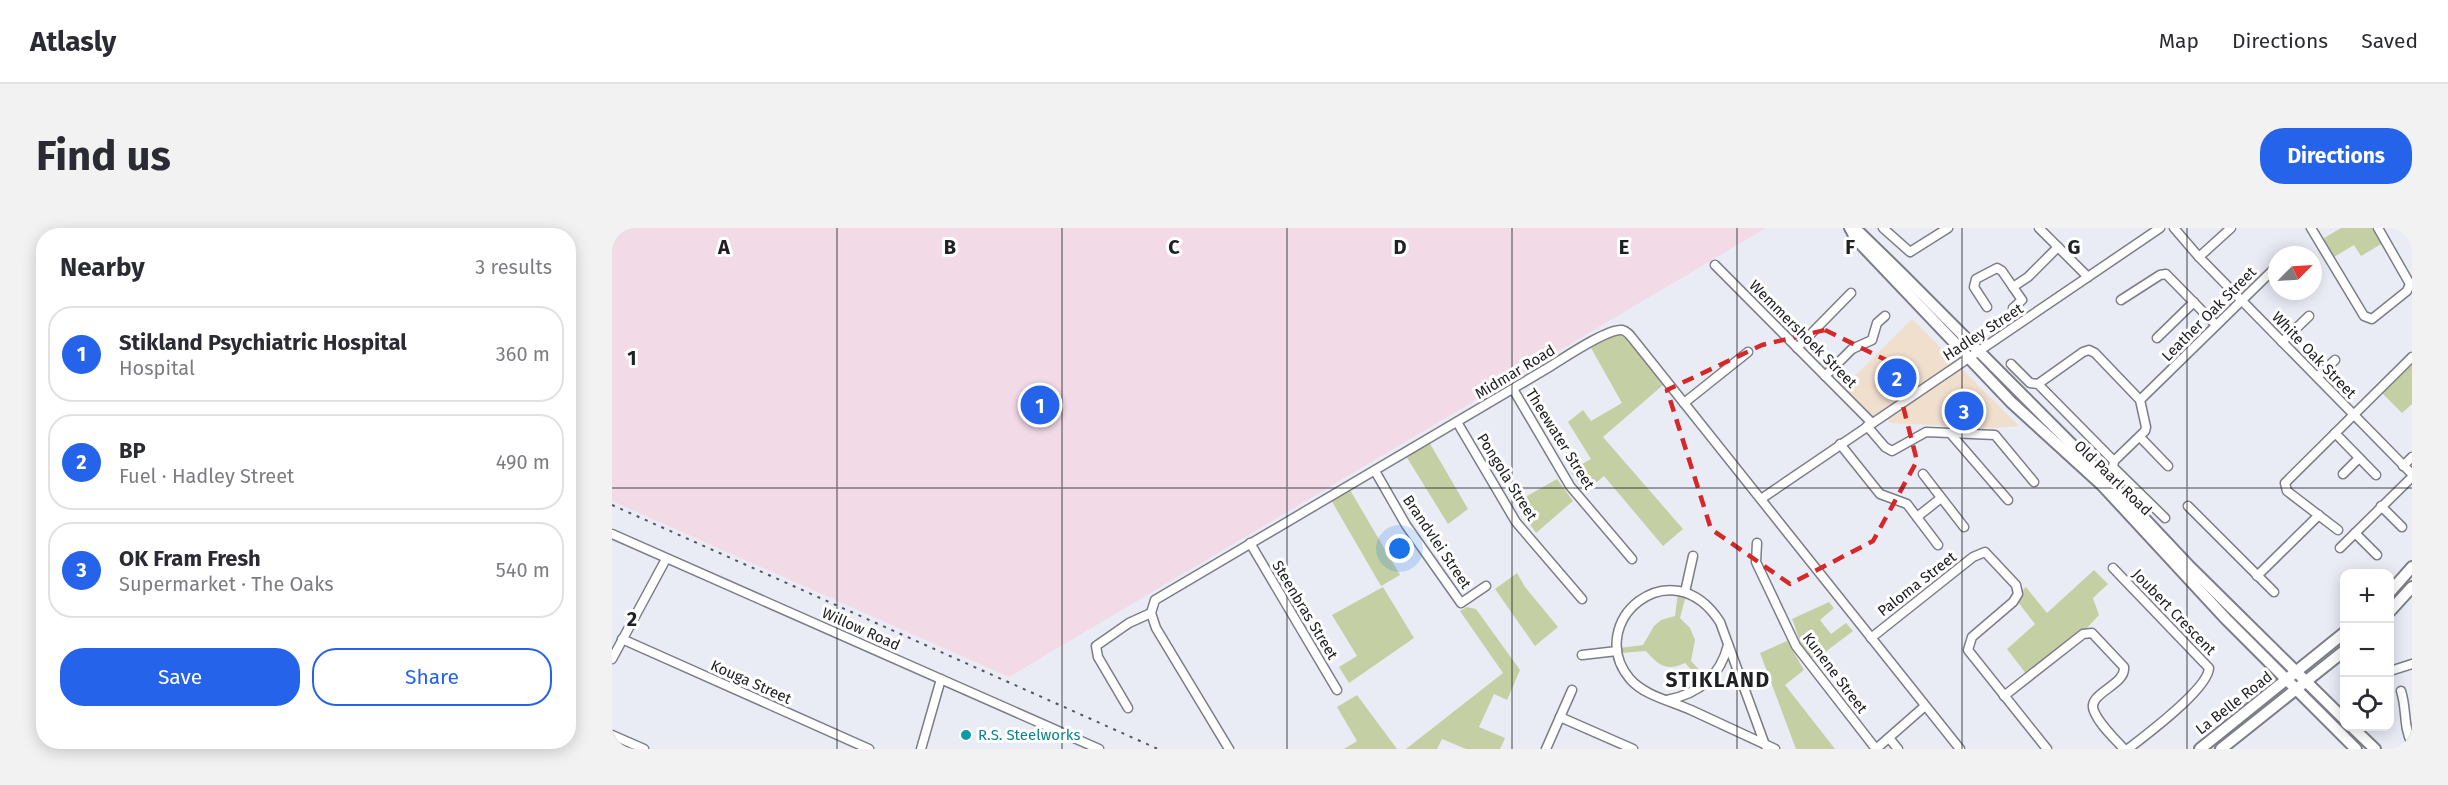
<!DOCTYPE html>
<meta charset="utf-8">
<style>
body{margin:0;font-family:"Fira Sans",sans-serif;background:#f2f2f3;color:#2b2b33}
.controls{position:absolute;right:18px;bottom:18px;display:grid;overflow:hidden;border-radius:12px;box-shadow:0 3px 15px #0003}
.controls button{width:54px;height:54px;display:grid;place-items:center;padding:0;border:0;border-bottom:2px solid #e1e1e2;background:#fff;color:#2b2b33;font:30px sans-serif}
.compass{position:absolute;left:1656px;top:18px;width:54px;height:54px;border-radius:50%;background:#fff;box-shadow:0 3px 15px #0003;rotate:66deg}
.you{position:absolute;left:788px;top:321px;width:21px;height:21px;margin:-15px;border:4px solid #fff;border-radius:50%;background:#1a73e8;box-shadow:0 0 0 9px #1a73e833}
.badge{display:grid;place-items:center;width:39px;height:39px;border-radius:50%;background:#2563eb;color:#fff;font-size:20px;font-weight:700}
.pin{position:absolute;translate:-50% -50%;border:3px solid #fff;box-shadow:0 2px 6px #0006}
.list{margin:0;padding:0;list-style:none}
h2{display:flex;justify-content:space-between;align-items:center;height:78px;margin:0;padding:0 24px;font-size:26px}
h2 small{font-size:20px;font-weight:400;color:#7c7c81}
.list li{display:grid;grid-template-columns:39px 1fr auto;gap:18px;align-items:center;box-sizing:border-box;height:96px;margin:0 12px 12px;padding:0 12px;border:2px solid #e1e1e2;border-radius:24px}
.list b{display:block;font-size:22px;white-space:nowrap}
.list p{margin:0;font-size:20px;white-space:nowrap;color:#7c7c81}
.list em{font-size:20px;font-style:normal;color:#7c7c81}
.actions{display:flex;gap:12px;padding:18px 24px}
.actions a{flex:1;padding:14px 0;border:2px solid #2563eb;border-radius:24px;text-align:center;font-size:21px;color:#2563eb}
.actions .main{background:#2563eb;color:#fff}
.icon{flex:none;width:33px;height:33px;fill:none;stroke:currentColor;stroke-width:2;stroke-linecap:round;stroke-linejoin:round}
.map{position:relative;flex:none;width:1800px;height:521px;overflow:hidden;border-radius:24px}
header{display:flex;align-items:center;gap:36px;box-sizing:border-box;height:84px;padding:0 30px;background:#fff;border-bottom:2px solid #e1e1e2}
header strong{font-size:28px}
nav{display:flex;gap:33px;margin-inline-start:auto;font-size:21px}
.intro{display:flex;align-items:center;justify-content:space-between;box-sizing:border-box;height:144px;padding:0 36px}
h1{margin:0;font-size:42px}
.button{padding:15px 27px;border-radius:24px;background:#2563eb;color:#fff;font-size:21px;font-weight:700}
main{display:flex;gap:36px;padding:0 36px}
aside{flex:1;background:#fff;border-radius:24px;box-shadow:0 3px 15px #0003}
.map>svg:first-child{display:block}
.commercial{fill:#f1dfce}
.medical{fill:#f2dbe7}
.green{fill:#c4d0a3}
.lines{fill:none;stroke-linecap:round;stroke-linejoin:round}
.minor-casing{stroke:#7b7e86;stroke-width:11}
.major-casing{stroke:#7b7e86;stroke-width:14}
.minor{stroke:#fff;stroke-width:8}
.major{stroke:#fff;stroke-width:10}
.rail{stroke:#55565b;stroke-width:2;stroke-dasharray:3 6;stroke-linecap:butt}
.marked{fill:none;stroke:#d62828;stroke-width:4.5;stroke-dasharray:12 8;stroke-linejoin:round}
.grid{fill:none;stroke:#202124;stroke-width:1.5;stroke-opacity:0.55}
.culture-dot{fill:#0f9aa8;stroke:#fff;stroke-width:2}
.labels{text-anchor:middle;stroke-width:6;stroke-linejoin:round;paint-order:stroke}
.street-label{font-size:15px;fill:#202124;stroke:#fff}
.culture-label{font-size:15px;fill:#0d838f;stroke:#fff;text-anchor:start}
.district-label{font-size:21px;font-weight:bold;letter-spacing:1.5px;fill:#202124;stroke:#fff}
.grid-label{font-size:20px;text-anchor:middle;font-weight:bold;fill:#202124;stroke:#fff;stroke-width:6;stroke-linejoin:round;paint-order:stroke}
</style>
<header>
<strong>Atlasly</strong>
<nav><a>Map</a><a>Directions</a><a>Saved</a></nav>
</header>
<div class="intro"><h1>Find us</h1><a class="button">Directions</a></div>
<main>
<aside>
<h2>Nearby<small>3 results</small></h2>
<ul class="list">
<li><span class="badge">1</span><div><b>Stikland Psychiatric Hospital</b><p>Hospital</p></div><em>360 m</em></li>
<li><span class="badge">2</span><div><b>BP</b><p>Fuel · Hadley Street</p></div><em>490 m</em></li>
<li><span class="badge">3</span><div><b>OK Fram Fresh</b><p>Supermarket · The Oaks</p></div><em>540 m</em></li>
</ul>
<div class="actions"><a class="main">Save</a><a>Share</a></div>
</aside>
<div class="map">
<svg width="1800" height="521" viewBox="0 0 1800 521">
<rect width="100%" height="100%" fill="#e9ecf5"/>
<!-- commercial -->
<path class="commercial" d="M1300,91l107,107 -24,2 -105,-5 -5,-7 -13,8 -32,-33z"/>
<!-- medical -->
<path class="medical" d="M0,0h1154l-757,449 -397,-176z"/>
<!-- green -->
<g class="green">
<path d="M1729,0h33l9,15 -22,13 -7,-11 -20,12 -13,-17z"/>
<path d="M1007,107l10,5 34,45 -60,52 80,92 -20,17 -59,-70 -19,16 -15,-21 21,-12 -23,-37 15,-12 8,11 31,-18 -31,-55 20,-12z"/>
<path d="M1800,134v42l-10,9 -21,-21z"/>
<path d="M817,214l39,67 -20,15 -42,-68z"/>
<path d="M945,251l16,22 -37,32 -21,-30z"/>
<path d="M738,262l50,85 -19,11 -50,-86z"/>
<path d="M1482,342l14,14 -15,14 6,17 -14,15 -58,45 -20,-26 28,-25 -17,-22 3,-10 5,-5 21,26z"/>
<path d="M905,345l8,14 33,40 -23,19 -40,-57z"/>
<path d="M771,359l31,51 -65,45 -10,-16 18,-11 -25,-41z"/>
<path d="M1066,365l10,5 -3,1 -5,19 10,10 5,12 -4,21 14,15h3l-6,8 -1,-4 -16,-17c-18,9 -27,2 -39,-12l-25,2 -1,-5 23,-3 11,-19 7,-6 14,-4z"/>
<path d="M1217,374l5,6 -14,12 11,14 15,-11 7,8 -37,28c-16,-5 -18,-27 -24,-40z"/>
<path d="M855,379l9,2 44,61 -13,30 -13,-6 -15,33 26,11 -5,11h-34l-24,-10 -5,10h-31l97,-76 -43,-62z"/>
<path d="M1175,413l17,29 -19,15 50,64h-39l-36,-96z"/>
<path d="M745,467l40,54h-53l13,-8 -20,-34z"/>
</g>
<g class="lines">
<defs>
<g id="minor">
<path d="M1271,0l27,24 38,-24"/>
<path d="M1427,0l49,49"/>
<path d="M1562,0l25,29 213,217"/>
<path d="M1699,0l53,88 8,3 35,-28 3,-7 -32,-56"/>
<path d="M1587,29l32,-29"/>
<path d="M1103,37l157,158"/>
<path d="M1509,72l39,-25 6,-1 50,51"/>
<path d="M1375,79l-13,-20 2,-8 21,-11 5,3 11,16"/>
<path d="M1401,80l9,-8 -9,-13 15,-10 30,-30"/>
<path d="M1545,110l37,-36"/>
<path d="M1670,114l27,-26"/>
<path d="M1185,120l54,-55"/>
<path d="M1399,136l19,19 8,1 76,77 -1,6 52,51"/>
<path d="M1213,148l27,-27 20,-9 5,-17 8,-7"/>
<path d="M1705,149l18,-17"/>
<path d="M1426,156l45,-32 6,-2 6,3 45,47 6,27 -1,4 -31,30"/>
<path d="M901,161l57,97 62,73"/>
<path d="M1528,172l136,-133"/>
<path d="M1072,175l64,-51"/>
<path d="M845,194l59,100 66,77"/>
<path d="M1255,198l18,21 7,4 34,-19 24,1 58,67"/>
<path d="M1338,205l45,2 39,47"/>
<path d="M1723,205l41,42"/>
<path d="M1528,209l28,29"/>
<path d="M1228,216l40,50 27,10 31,41"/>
<path d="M1791,238l9,-9"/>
<path d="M763,243l31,54 55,78 25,-17"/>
<path d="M1311,246l41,53"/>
<path d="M1731,246l16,-16"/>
<path d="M1149,271l399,-271"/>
<path d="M1576,278l86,86"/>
<path d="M1769,278l21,21"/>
<path d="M1305,289l24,-19"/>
<path d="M1726,302l-51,-39 -2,-8 127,-126"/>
<path d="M1743,305l22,22"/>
<path d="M0,306l487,215"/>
<path d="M638,315l87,147"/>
<path d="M1145,315l-1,19 40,84 80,103 49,-43"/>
<path d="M1728,320l72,-71"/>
<path d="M1501,340l96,100c-1,21 -63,67 -81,81"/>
<path d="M1645,348l62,-61"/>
<path d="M1073,364l8,-36"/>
<path d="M1259,410l102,-81 12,-5 31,33 2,9 -5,8 -41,35 -4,13 79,99"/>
<path d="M10,411l247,110"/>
<path d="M970,427l35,-4"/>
<path d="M0,431l54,-100"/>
<path d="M1778,443l22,-7"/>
<path d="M1789,463c6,18 2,36 11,53"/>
<path d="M1392,468l79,-62 9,-1 32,34c2,19 -38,26 -30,44 5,13 20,27 30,38"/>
<path d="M1055,472c31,-6 53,-23 61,-55"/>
<path d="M516,480l-30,-51 -2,-11 33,-23 22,-10"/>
<path d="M948,489l73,32"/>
<path d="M0,507l32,14"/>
<path d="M1277,510l9,11"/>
<path d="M1153,517l-45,-123c-49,-76 -137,1 -90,57 15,17 41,22 61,31 28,13 56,26 84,39"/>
<path d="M309,521l20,-70"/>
<path d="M617,521l-73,-121 -5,-15 4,-13 391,-231c15,-9 61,-41 76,-39 5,1 8,5 11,9l327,410"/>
<path d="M934,521l26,-59"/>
</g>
<g id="major">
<path d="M1238,0l10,5 43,42 221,222 65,69 155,153"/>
<path d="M1239,1l4,9 156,164 91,83 124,134 130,130"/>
<path d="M1778,364l22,-25"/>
<path d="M1778,383l22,-24"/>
<path d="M1740,499l23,22"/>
<path d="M1588,521l144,-116"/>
<path d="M1609,521l123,-98"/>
</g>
</defs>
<!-- minor casing -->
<use href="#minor" class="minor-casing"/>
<!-- major casing -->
<use href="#major" class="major-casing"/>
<!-- minor -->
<use href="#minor" class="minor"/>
<!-- major -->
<use href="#major" class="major"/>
<!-- rail -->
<path class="rail" d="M0,277l546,244"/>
</g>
<!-- marked area -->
<path class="marked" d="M1213,102l67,33 25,98 -44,80 -83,43 -79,-55 -44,-139 95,-45z"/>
<!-- grid -->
<path class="grid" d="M225,0v521M450,0v521M675,0v521M900,0v521M1125,0v521M1350,0v521M1575,0v521M0,260h1800"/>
<!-- markers -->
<circle class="culture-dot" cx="354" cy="507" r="6"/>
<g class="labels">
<!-- street labels -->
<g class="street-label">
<text transform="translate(1597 86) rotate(-45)" y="5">Leather Oak Street</text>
<text transform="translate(1371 104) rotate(-33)" y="5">Hadley Street</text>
<text transform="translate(1191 106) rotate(45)" y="5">Wemmershoek Street</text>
<text transform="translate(1702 127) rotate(46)" y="5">White Oak Street</text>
<text transform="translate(903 144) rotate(-31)" y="5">Midmar Road</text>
<text transform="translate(948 211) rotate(58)" y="5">Theewater Street</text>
<text transform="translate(895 249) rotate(58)" y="5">Pongola Street</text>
<text transform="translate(1501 250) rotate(44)" y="5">Old Paarl Road</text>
<text transform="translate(825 314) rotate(56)" y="5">Brandvlei Street</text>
<text transform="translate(1305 356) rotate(-38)" y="5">Paloma Street</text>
<text transform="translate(693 382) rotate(59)" y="5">Steenbras Street</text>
<text transform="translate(1562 384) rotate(46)" y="5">Joubert Crescent</text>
<text transform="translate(249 401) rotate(24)" y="5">Willow Road</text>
<text transform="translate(1223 445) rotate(53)" y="5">Kunene Street</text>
<text transform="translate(139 454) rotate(24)" y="5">Kouga Street</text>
<text transform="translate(1622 475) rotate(-38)" y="5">La Belle Road</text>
</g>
<!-- culture labels -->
<g class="culture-label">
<text x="366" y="512">R.S. Steelworks</text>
</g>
<!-- district labels -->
<g class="district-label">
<text x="1106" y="459">STIKLAND</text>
</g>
</g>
<g class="grid-label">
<text x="112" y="26">A</text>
<text x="338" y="26">B</text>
<text x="562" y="26">C</text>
<text x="788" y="26">D</text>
<text x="1012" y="26">E</text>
<text x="1238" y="26">F</text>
<text x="1462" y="26">G</text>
<text x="20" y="137">1</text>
<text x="20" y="398">2</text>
</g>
</svg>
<div class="controls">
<button>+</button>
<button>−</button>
<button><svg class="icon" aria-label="locate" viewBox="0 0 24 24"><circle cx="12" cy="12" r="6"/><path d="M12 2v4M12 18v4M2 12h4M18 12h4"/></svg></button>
</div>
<svg class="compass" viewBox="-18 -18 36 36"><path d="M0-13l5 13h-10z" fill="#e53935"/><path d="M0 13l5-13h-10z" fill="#7c7c81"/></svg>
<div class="you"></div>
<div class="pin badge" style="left:428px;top:177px">1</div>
<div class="pin badge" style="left:1285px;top:150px">2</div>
<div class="pin badge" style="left:1352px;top:183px">3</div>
</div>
</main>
